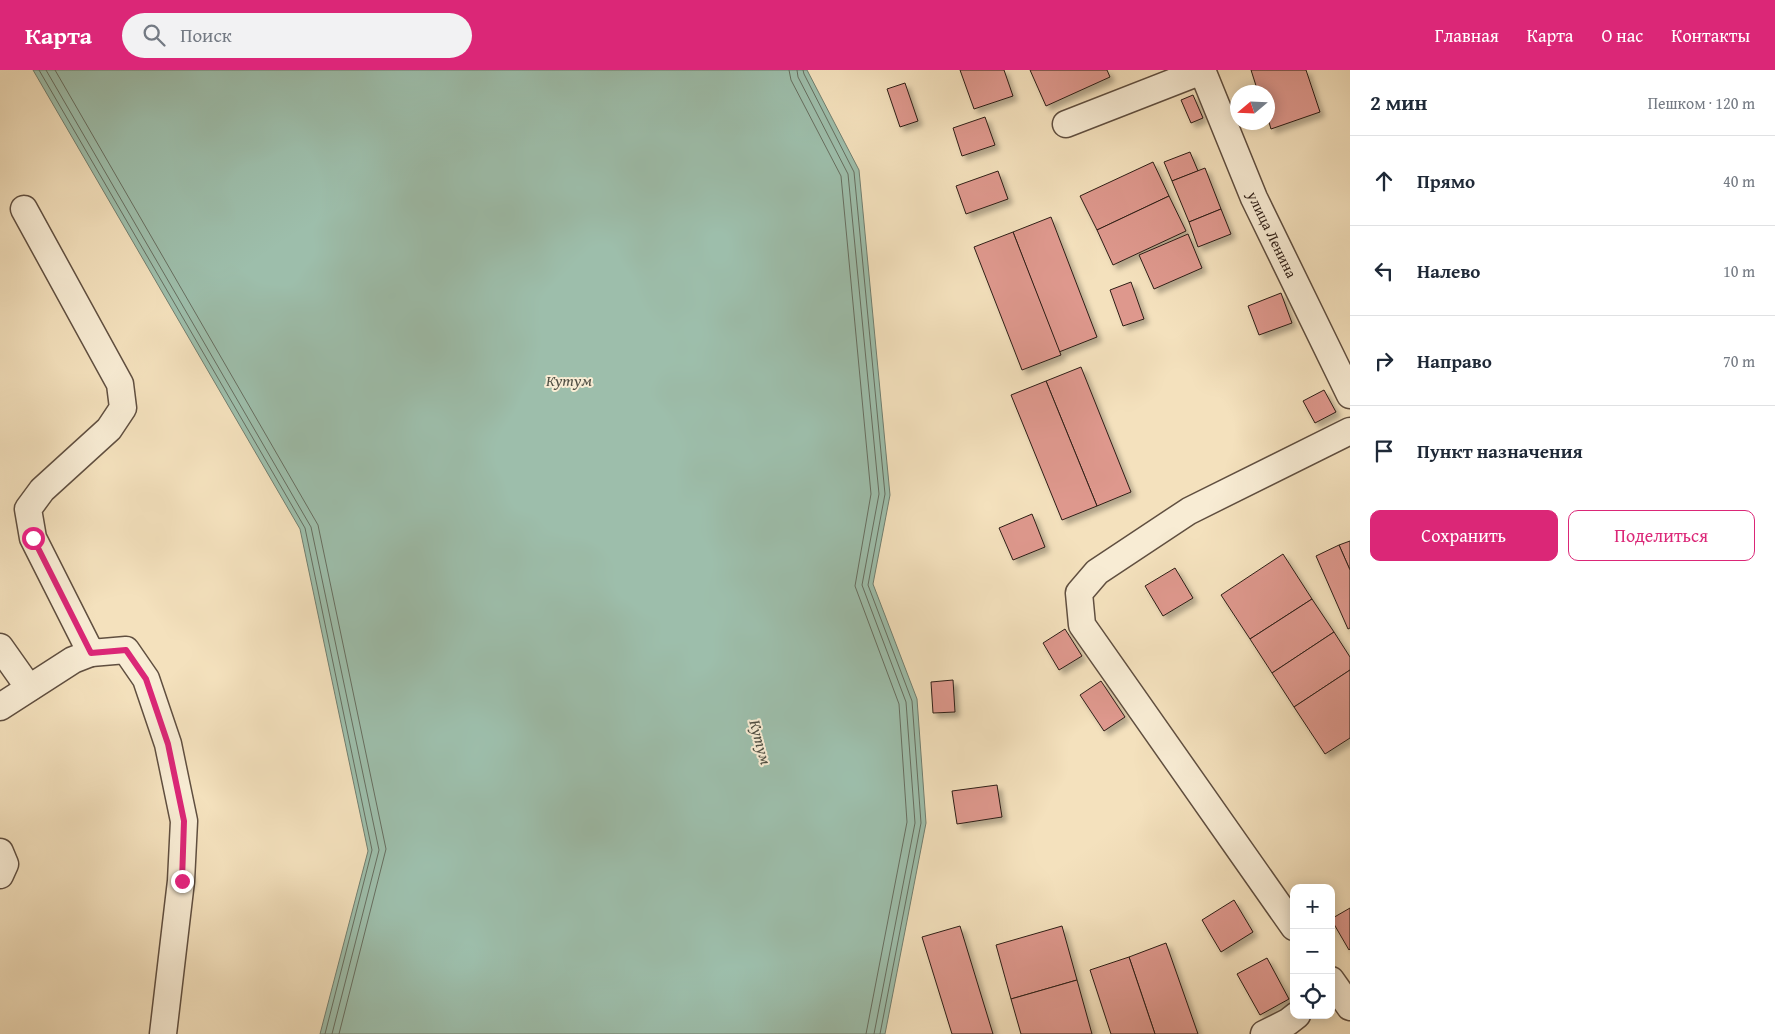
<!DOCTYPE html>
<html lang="ru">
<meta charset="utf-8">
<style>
body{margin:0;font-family:"Gentium Book Plus",serif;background:#f2f2f3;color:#1f2937}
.controls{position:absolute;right:15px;bottom:15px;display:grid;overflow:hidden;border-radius:10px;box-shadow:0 2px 12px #0003}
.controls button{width:45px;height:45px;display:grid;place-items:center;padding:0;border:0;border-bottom:1px solid #e0e1e3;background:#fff;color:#1f2937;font:25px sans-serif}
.compass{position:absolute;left:1230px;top:15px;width:45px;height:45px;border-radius:50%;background:#fff;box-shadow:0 2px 12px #0003;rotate:251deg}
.stop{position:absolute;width:15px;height:15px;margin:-11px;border:4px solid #db2777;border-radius:50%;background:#fff}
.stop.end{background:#db2777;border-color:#fff;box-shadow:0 1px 5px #0008}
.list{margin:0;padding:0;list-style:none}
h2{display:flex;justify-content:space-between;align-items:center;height:65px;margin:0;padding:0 20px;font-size:21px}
h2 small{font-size:16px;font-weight:400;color:#747a83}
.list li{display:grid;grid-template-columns:32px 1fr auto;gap:15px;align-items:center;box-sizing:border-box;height:90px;padding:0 20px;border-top:1px solid #e0e1e3}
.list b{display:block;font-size:19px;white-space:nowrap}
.list em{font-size:16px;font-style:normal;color:#747a83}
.actions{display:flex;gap:10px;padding:15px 20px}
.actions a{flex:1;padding:11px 0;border:1px solid #db2777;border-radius:10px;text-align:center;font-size:18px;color:#db2777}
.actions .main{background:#db2777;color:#fff}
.icon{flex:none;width:28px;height:28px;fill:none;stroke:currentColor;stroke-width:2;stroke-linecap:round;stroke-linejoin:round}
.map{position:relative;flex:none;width:1350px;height:964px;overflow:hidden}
header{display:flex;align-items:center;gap:30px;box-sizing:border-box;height:70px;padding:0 25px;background:#db2777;color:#fff}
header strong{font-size:24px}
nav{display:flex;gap:28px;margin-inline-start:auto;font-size:18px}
.search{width:350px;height:45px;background:#f2f2f3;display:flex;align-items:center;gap:12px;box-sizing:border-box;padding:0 18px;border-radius:28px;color:#747a83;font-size:19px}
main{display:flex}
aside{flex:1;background:#fff}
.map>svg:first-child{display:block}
.water{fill:#9dbeab;stroke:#717e6f}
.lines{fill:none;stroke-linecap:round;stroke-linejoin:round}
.shore{stroke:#666e60;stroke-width:1}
.building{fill:#de988d;stroke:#2e1e16;filter:url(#shadow)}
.minor-casing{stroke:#604f40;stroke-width:29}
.minor{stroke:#f8ecd4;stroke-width:26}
.route{stroke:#db2777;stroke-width:6}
.labels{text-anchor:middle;stroke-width:4;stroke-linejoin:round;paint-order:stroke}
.street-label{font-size:15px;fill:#2e1e16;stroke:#f8ecd4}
.water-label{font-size:16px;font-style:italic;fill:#4f4e43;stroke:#f8ecd4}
</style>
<header>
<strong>Карта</strong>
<div class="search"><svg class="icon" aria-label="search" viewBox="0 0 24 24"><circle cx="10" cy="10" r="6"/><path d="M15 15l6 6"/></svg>Поиск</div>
<nav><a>Главная</a><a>Карта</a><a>О нас</a><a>Контакты</a></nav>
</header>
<main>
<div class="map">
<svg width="1350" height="964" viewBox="0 0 1350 964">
<defs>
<filter id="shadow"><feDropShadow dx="4.5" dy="4.5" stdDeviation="2.5" flood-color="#0004"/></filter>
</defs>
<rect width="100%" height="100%" fill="#f4e1bd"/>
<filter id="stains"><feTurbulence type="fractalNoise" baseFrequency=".004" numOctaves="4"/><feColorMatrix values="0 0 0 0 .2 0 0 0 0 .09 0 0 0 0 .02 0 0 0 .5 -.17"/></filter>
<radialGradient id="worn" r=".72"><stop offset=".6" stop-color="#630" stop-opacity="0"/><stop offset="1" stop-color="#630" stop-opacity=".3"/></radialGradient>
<!-- water -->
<path class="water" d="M33,0h774l52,100 31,325 -17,89 44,115 9,124 -41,211h-565l48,-183 -68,-322z"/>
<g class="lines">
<!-- shore -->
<g class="shore">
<path d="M39,0l266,458 67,322 -47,184"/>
<path d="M46,0l265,457 68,323 -47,184"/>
<path d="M55,0l263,455 68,324 -47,185"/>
<path d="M789,0l2,10 50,96 30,318 -16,92 44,118 8,118 -41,212"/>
<path d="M797,0l1,7 50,97 31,320 -17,91 44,117 9,121 -41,211"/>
<path d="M803,0l1,4 50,98 31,322 -17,91 44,116 9,122 -41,211"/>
</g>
</g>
<!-- building -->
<g class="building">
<path d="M960,0h44l9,26 -39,13z"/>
<path d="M1030,0h77l3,7 -64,29z"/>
<path d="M1251,0h55l14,42 -49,17 -3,-10v-27h-10z"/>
<path d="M905,13l13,38 -18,6 -13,-38z"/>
<path d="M1193,25l10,23 -12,5 -10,-23z"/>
<path d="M985,47l10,28 -33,11 -9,-28z"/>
<path d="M1190,82l8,19 -26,10 -8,-19z"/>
<path d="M1153,92l16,34 -72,34 -17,-34z"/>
<path d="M1205,98l16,41 -32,13 -17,-41z"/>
<path d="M998,101l10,28 -42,15 -10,-28z"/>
<path d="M1169,126l17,35 -73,34 -16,-35z"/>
<path d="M1221,139l10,25 -33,13 -9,-25z"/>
<path d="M1051,147l46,120 -38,15 -46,-120z"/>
<path d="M1013,162l48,123 -39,15 -48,-123z"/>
<path d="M1188,164l14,34 -48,21 -15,-34z"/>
<path d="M1131,212l13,37 -21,7 -13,-36z"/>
<path d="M1281,223l11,30 -33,12 -11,-29z"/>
<path d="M1081,297l50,125 -34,14 -51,-125z"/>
<path d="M1046,311l51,125 -35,14 -51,-125z"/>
<path d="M1324,320l12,22 -21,11 -12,-22z"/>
<path d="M1032,444l13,33 -32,13 -14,-32z"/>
<path d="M1350,471v29l-11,-25z"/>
<path d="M1339,475l11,25v58l-2,1 -32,-73z"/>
<path d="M1283,484l29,45 -62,40 -29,-44z"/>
<path d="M1175,498l18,30 -30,18 -18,-30z"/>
<path d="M1312,529l22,33 -62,41 -22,-34z"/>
<path d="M1065,559l17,27 -23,14 -16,-27z"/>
<path d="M1334,562l16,25v13l-56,37 -22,-34z"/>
<path d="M1350,600v68l-25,16 -31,-47z"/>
<path d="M953,610l2,32 -22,1 -2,-31z"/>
<path d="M1101,611l24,36 -21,14 -24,-36z"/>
<path d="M997,715l5,32 -45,7 -5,-33z"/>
<path d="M1234,830l19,32 -32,20 -19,-32z"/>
<path d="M1350,838v41l-1,1 -18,-31z"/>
<path d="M960,856l33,108h-41l-30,-97z"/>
<path d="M1062,856l15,54 -66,19 -15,-54z"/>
<path d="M1166,873l32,91h-43l-26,-77z"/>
<path d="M1129,887l26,77h-44l-21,-64z"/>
<path d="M1267,888l22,41 -29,16 -23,-41z"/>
<path d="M1077,910l15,54h-71l-10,-35z"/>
</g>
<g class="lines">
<defs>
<g id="minor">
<path id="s1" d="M1202,0l52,128 96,197"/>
<path d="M1066,54l136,-53"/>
<path d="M24,139l96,175 3,24 -14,21 -67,61 -14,19 5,29 58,115 35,-3 20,29 22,65 16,77 -3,60 -18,153"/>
<path d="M0,577l29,41"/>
<path d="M0,637l73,-47 18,-7"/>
<path d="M0,782l5,12 -5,11"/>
<path d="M1294,857l-212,-302 -3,-32 18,-21 92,-61 161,-80"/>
<path d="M1331,910l19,27"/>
<path d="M1264,964l24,-12 9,-7"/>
</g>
</defs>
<!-- minor casing -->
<use href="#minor" class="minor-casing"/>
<!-- minor -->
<use href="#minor" class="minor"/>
</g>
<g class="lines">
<!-- route -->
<path class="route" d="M33,468l58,115 35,-3 20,29 22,65 16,77 -2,60"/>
</g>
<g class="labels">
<!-- street labels -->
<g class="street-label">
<text dy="5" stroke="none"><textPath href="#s1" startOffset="179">улица Ленина</textPath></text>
</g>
<!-- water labels -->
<g class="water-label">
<text x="569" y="316">Кутум</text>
<text transform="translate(761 672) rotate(75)" y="6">Кутум</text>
</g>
</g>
<rect width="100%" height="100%" filter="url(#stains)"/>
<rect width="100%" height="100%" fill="url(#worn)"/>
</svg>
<div class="controls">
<button>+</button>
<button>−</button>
<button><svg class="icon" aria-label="locate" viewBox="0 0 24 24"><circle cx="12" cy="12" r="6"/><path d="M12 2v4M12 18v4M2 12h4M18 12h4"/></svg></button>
</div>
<svg class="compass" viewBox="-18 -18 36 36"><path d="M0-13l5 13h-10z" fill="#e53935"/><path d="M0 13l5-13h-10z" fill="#747a83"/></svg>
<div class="stop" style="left:33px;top:468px"></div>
<div class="stop end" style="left:182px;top:811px"></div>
</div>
<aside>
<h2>2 мин<small>Пешком · 120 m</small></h2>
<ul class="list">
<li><svg class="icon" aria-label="ahead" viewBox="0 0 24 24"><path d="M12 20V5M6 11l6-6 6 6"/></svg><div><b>Прямо</b></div><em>40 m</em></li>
<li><svg class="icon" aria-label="left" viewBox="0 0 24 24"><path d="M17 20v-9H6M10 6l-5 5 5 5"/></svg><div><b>Налево</b></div><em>10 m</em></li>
<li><svg class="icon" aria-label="right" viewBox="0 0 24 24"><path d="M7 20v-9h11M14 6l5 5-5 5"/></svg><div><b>Направо</b></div><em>70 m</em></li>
<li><svg class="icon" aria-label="arrive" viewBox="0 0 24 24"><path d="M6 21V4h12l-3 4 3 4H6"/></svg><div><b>Пункт назначения</b></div></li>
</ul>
<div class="actions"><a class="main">Сохранить</a><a>Поделиться</a></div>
</aside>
</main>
